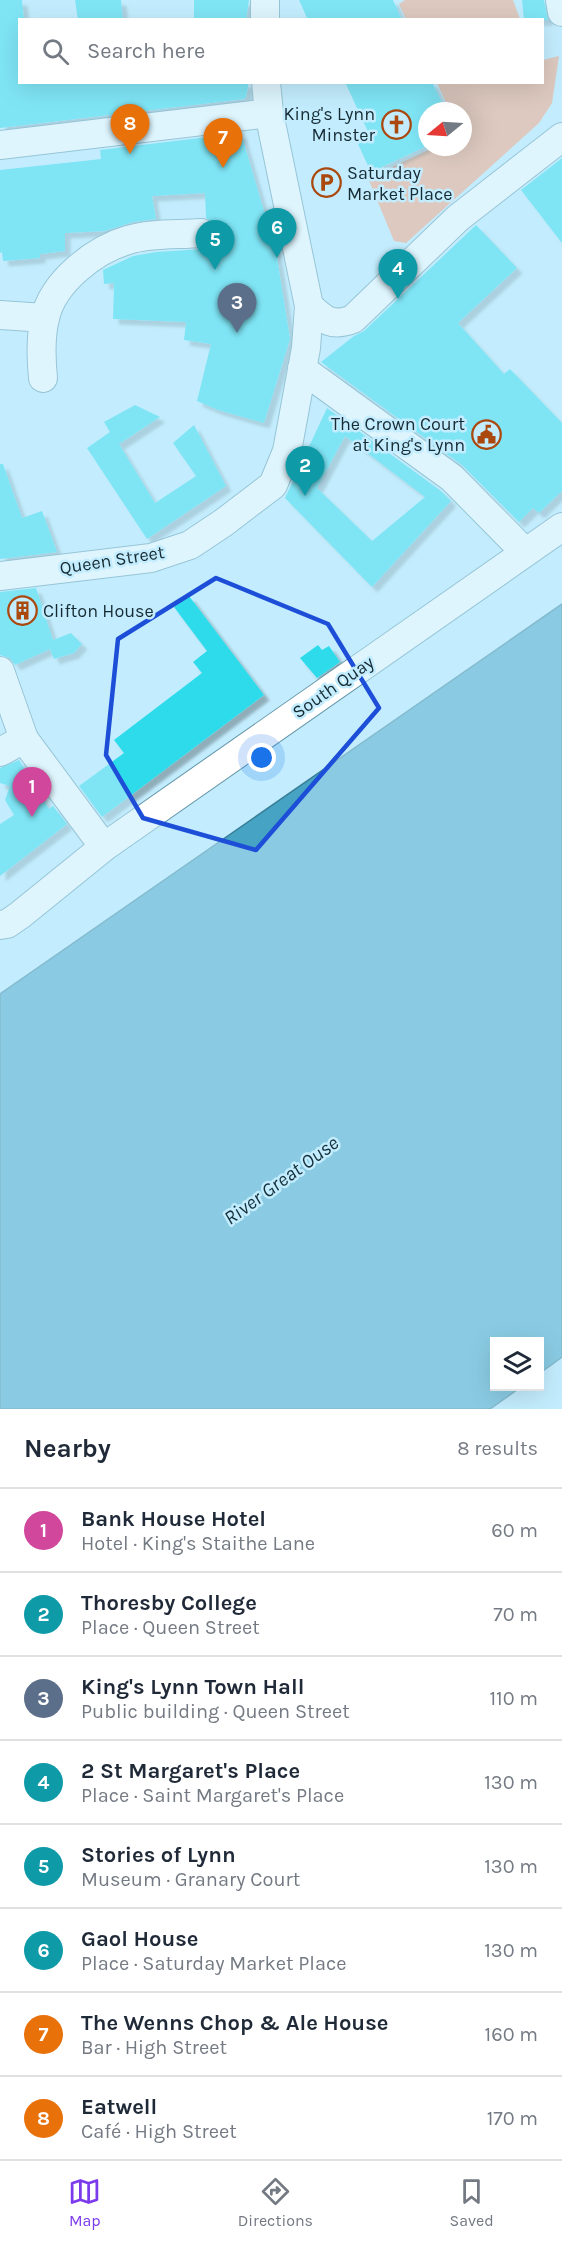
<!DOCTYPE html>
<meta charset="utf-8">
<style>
body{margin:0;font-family:Karla,sans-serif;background:#f2f2f3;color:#1f2937}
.controls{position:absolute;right:18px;bottom:18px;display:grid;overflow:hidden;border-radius:0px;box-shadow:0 6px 24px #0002}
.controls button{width:54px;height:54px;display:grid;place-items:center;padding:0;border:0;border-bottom:2px solid #e0e1e3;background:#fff;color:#1f2937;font:30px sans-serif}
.compass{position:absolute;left:418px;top:102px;width:54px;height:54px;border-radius:50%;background:#fff;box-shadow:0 6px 24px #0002;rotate:252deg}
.you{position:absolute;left:262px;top:758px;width:21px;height:21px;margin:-15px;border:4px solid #fff;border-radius:50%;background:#1a73e8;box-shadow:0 0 0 9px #1a73e833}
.badge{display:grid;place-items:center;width:39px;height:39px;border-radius:50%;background:#7c3aed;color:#fff;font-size:20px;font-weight:700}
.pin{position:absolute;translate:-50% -50px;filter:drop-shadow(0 2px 3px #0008)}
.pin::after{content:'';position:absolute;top:32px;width:21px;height:18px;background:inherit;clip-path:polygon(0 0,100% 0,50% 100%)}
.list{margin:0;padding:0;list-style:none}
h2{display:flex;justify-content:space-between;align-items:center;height:78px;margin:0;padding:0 24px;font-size:26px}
h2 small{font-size:20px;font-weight:400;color:#747a83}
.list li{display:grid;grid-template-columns:39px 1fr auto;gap:18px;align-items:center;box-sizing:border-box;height:84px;padding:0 24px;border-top:2px solid #e0e1e3}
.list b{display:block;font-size:22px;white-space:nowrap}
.list p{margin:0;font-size:20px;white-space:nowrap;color:#747a83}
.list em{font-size:20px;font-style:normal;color:#747a83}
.icon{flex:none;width:33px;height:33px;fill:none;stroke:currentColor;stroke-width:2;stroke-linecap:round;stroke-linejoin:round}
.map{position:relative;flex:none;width:562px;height:1409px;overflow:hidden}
.search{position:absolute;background:#fff;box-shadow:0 6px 24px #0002;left:18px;right:18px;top:18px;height:66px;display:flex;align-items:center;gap:15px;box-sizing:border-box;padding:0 21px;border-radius:0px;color:#747a83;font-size:22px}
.sheet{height:750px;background:#fff}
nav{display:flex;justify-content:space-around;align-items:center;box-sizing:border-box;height:84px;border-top:2px solid #e0e1e3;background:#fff;font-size:16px;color:#747a83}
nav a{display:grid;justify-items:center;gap:3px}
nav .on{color:#7c3aed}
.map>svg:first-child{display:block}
.green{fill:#fd9e73}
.water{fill:#46a3c4;stroke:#387f98;stroke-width:1.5}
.building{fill:#2ddbeb;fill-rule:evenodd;filter:url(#shadow)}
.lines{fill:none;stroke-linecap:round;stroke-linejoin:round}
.minor-casing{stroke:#6295a8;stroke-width:30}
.minor{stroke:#fff;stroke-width:28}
.marked{fill:none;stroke:#1d4ed8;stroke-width:4.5;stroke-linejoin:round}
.labels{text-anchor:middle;stroke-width:5;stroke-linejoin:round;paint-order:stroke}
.poi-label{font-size:18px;fill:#162b33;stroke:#c3edfe;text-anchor:end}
.street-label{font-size:18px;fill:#162b33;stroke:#c3edfe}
.water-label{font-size:20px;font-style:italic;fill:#14303b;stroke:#c3edfe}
</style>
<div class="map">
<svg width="562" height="1409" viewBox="0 0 562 1409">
<defs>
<filter id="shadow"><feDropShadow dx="5.5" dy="5.5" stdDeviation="1.5" flood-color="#0004"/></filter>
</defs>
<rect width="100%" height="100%" fill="#c3edfe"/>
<!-- green -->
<g class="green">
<path d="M405,0h108l7,19h-114l-7,-15z"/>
<path d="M559,56l-7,47 -13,20 -133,120 -12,-2 -26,-63 67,-31h28v-36h-13l-13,-28 105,-1 1,-22z"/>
</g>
<!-- water -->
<path class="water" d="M562,604v753l-22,16v-31h-46v44l27,1 -31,22h-490v-415z"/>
<!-- building -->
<g class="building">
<path d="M0,0h22l2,20h-4v62h229l-3,15 -2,2 -244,29z"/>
<path d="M75,0h46l2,20h-45z"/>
<path d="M194,0h55l-3,20h-52z"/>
<path d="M299,0h94l9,20h-94z"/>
<path d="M522,0h22l4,20h-24z"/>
<path d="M345,82h87l14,29h-19v35l-56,26 -13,-28 13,-6z"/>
<path d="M241,133l35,119 14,87 -26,84 -46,-13 -21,-9 14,-57 -27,-4 2,-18 -73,-3 1,-36 -10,1 -1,-14 30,-14 23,-4 46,-3 9,-3 5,-6 1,-9 -3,-8 -8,-5 -1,-25 -53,3 4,23 -23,3 -28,9 -40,2v18l-25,3v4l-37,3 -1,-9 -2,1v-83l101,-11 -1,-9z"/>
<path d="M562,158v85l-41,-53z"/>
<path d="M476,225l41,43 -59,55 46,51 6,-5 52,54v68l-23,22 -6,-5 -14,14 -57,-57 -141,-103 33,-26 10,-5z"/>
<path d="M135,405l25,12 -41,27 36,59 41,-27 -23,-33 21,-18 32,61 -79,53 -60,-91 23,-16 -6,-10z"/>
<path d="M327,408l114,83 10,10 -79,86 -87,-89zM345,436l80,61 -53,44 -55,-53z"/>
<path d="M0,464h3l19,54 20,-7 15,41 -57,7z"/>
<path d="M36,588l17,52 18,-7 11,11 -8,9 -20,6 -4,-10 -35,16 -5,-7 -10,-3v-63z"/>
<path d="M189,596l75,99 -162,122 -23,-31 45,-33 -10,-13 88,-67 -9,-11 14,-11 -33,-44z"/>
<path d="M318,645l4,5 7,-4 11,16 -23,16 -17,-20z"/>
<path d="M19,760l30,49 4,-3 14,18 -67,52v-52l14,-9 -9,-15 5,-14 -10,-3v-15z"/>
</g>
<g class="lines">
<defs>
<g id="minor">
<path d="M265,0v20"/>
<path d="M560,0l2,12"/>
<path d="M0,145l269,-32"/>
<path d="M309,306c16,15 23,21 44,13l105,-101 104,-81"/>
<path d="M0,315l45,3"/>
<path d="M302,369l150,109 73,74"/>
<path d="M43,378c-2,-20 -3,-40 2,-60 8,-36 49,-68 83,-78 23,-7 49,-5 73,-7"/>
<path d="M0,576l151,-18 39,-13 33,-22 50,-38 14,-34 19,-103 3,-42 -40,-193 -3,-31"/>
<path d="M0,671l24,68 80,108"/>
<path d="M0,752l24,-13"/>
<path d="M0,925l7,-1 13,-9 84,-68 458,-320"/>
</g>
</defs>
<!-- minor casing -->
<use href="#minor" class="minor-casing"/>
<!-- minor -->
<use href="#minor" class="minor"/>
</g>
<!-- marked area -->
<path d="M0 0H562V1409H0ZM216,578l112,46 51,84 -123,142 -113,-32 -37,-63 12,-116z" fill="#c3edfe" fill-opacity=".55" fill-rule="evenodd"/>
<path class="marked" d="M216,578l112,46 51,84 -123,142 -113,-32 -37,-63 12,-116z"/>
<!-- icons -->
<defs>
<symbol id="church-ring" viewBox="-11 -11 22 22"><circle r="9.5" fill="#c3edfe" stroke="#aa480e" stroke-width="1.5"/><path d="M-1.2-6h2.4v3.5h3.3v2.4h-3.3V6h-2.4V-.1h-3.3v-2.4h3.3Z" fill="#aa480e"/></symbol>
<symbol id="parking-ring" viewBox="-11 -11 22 22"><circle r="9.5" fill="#c3edfe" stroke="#aa480e" stroke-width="1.5"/><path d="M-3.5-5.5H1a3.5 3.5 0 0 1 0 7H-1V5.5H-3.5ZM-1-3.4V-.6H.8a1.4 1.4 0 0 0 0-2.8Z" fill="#aa480e"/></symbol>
<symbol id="civic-ring" viewBox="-11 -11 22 22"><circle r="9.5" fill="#c3edfe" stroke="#aa480e" stroke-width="1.5"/><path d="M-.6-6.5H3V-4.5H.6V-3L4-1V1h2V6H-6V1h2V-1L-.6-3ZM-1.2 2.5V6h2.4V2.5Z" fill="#aa480e"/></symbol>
<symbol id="building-ring" viewBox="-11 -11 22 22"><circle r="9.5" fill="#c3edfe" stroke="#aa480e" stroke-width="1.5"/><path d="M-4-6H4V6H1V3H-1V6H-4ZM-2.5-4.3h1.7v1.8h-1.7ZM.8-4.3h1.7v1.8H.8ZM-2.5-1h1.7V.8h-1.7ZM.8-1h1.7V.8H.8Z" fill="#aa480e"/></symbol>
</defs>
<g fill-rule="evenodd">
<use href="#church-ring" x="380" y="108" width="33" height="33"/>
<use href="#parking-ring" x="310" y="166" width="33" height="33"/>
<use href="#civic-ring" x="470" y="418" width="33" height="33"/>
<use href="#building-ring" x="6" y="594" width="33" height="33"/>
</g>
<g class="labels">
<!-- poi labels -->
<g class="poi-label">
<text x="375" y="120">King's Lynn<tspan x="375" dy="21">Minster</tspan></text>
<text x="347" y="179" text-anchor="start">Saturday<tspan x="347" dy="21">Market Place</tspan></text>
<text x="465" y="430">The Crown Court<tspan x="465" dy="21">at King's Lynn</tspan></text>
<text x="43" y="617" text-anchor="start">Clifton House</text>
</g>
<!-- street labels -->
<g class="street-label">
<text transform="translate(112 560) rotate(-9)" y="6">Queen Street</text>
<text transform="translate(333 687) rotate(-35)" y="6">South Quay</text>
</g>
<!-- water labels -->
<g class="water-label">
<text transform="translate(281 1180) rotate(-36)" y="7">River Great Ouse</text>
</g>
</g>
</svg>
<div class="controls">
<button><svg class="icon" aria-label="layers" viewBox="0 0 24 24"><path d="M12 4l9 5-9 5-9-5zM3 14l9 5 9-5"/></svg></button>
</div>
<svg class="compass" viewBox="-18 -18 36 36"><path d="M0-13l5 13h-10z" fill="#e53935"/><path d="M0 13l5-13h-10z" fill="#747a83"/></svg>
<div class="you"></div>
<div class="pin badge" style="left:32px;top:817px;background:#d1479c">1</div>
<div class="pin badge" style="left:305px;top:496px;background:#0f9aa8">2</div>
<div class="pin badge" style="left:237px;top:333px;background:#5c6f8a">3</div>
<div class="pin badge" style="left:398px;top:299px;background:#0f9aa8">4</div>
<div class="pin badge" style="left:215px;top:270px;background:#0f9aa8">5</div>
<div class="pin badge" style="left:277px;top:258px;background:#0f9aa8">6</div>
<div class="pin badge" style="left:223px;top:168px;background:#e8710a">7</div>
<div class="pin badge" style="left:130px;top:154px;background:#e8710a">8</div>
<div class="search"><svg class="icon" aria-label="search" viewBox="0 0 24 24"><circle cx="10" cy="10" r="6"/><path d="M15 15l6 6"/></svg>Search here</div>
</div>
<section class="sheet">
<h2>Nearby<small>8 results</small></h2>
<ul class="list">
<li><span class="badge" style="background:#d1479c">1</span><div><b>Bank House Hotel</b><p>Hotel · King's Staithe Lane</p></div><em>60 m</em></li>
<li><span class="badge" style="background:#0f9aa8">2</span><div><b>Thoresby College</b><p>Place · Queen Street</p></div><em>70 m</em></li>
<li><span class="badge" style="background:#5c6f8a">3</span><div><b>King's Lynn Town Hall</b><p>Public building · Queen Street</p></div><em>110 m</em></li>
<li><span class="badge" style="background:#0f9aa8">4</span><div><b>2 St Margaret's Place</b><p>Place · Saint Margaret's Place</p></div><em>130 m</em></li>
<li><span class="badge" style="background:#0f9aa8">5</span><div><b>Stories of Lynn</b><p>Museum · Granary Court</p></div><em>130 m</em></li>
<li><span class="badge" style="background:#0f9aa8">6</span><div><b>Gaol House</b><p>Place · Saturday Market Place</p></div><em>130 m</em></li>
<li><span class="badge" style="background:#e8710a">7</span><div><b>The Wenns Chop &amp; Ale House</b><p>Bar · High Street</p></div><em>160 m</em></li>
<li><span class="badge" style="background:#e8710a">8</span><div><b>Eatwell</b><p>Café · High Street</p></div><em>170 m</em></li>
</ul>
</section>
<nav>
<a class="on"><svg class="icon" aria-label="map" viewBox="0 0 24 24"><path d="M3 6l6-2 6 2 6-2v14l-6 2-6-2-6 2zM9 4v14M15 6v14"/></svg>Map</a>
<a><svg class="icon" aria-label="directions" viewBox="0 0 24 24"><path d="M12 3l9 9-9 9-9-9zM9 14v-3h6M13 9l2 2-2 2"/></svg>Directions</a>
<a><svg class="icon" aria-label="saved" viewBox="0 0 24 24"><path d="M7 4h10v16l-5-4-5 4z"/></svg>Saved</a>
</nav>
